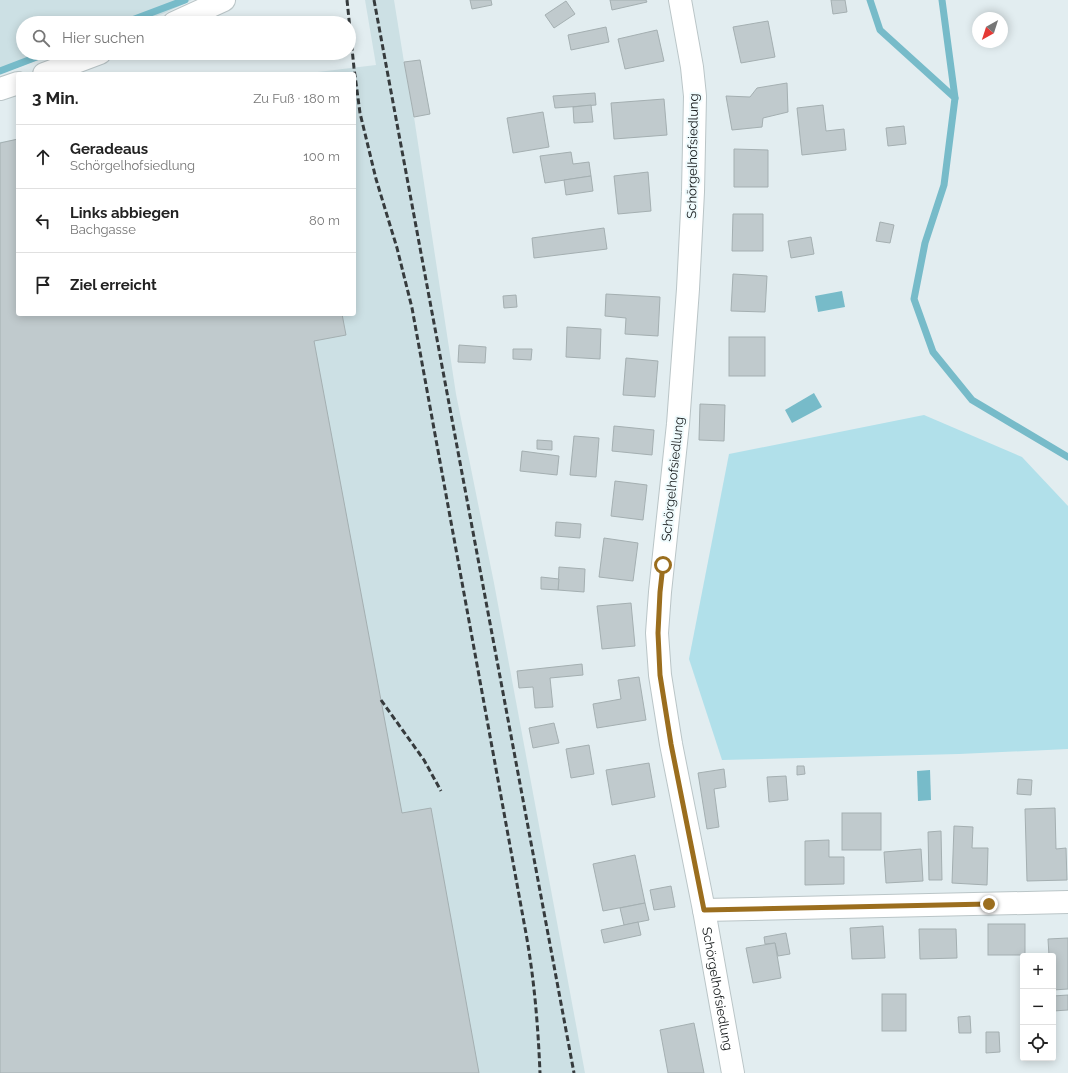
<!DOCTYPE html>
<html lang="de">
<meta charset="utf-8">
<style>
body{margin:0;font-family:Raleway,sans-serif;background:#f2f2f2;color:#222}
.controls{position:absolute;right:12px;bottom:12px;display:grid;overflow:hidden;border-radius:4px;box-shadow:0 2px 10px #0003}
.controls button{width:36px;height:36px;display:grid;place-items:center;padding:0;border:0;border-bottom:1px solid #e0e0e0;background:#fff;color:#222;font:20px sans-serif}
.compass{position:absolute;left:972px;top:12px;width:36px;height:36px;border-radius:50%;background:#fff;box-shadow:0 2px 10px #0003;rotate:219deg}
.stop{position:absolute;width:12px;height:12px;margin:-9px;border:3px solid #9b6e1e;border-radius:50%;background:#fff}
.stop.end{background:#9b6e1e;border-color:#fff;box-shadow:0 1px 4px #0008}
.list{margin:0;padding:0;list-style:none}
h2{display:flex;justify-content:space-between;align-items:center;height:52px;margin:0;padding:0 16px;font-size:17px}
h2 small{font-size:13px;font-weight:400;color:#767676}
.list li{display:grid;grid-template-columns:26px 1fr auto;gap:12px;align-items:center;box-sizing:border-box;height:64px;padding:0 16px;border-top:1px solid #e0e0e0}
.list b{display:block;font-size:15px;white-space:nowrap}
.list p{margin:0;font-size:13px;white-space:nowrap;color:#767676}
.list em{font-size:13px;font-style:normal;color:#767676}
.icon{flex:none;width:22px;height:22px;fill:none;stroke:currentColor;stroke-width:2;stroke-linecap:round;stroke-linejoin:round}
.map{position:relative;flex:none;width:1068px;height:1073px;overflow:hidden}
.search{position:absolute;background:#fff;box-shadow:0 2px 10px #0003;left:16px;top:16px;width:340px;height:44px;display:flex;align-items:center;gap:10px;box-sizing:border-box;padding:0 14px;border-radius:22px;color:#767676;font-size:15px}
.panel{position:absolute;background:#fff;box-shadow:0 2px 10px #0003;left:16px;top:72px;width:340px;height:244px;border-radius:4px}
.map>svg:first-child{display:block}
.built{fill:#cce0e4}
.green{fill:#b1e0ea}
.water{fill:#77bbc9}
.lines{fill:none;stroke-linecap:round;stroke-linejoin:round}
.stream{stroke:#77bbc9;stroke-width:7}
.building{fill:#c0cacd;stroke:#a4afb1}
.minor-casing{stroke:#bac5c7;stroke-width:24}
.major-casing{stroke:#bac5c7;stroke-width:24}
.minor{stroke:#fff;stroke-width:22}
.major{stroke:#fff;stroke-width:22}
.rail{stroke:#363b3d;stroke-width:3;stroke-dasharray:6 3;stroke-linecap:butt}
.route{stroke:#9b6e1e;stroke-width:5}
.labels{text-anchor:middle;stroke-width:4;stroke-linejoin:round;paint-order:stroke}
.street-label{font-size:13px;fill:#141819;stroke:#effbfd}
</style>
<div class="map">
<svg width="1068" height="1073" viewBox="0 0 1068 1073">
<rect width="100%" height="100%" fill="#e2edf0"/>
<!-- built -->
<g class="built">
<path d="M0,0h192l-27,13 -28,10h-114v30h34l-57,21z"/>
<path d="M365,0h29l10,62 10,55 42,277 38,189 91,490h-585v-931l18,-3v175h336v-240h-53l75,-9z"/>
</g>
<!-- green -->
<path class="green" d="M924,415l98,42 46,49v243l-109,5 -237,6 -33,-101 40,-205z"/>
<!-- water -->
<g class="water">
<path d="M842,291l3,16 -27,5 -3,-16z"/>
<path d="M814,393l8,14 -30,16 -7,-13z"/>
<path d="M930,770l1,30 -13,1 -1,-30z"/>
</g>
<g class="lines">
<!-- stream -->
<g class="stream">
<path d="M870,0l10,30 75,68 -11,87 -19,58 -11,56 19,53 39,48 96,57"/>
<path d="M942,0l13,98"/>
<path d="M124,23l61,-23"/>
<path d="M0,71l47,-18"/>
</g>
</g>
<!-- building -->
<g class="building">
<path d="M470,0h21l1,5 -20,4z"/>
<path d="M610,0h36l1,2 -35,8z"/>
<path d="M831,0h14l2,12 -14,2z"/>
<path d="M566,1l9,13 -21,14 -9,-13z"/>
<path d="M271,17l1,6h-23v-3z"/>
<path d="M768,21l7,36 -34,6 -8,-36z"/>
<path d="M606,27l3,15 -38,8 -3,-15z"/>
<path d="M657,30l7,31 -39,8 -7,-30z"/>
<path d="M420,60l10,54 -16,3 -10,-55z"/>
<path d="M787,83l1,29 -25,6 -1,9 -30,3 -6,-34 24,1 7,-9z"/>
<path d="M595,93l1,12 -41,3 -2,-12z"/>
<path d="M664,99l3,36 -53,4 -3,-36z"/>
<path d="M591,105l2,17 -19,1 -1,-16z"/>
<path d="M823,105l3,26 18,-2 2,21 -44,5 -5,-47z"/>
<path d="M543,112l6,35 -36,6 -6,-35z"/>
<path d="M904,126l2,18 -18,2 -2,-18z"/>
<path d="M18,139v175h324l4,21 -32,6 88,472 29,-5 48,265h-479v-930z"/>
<path d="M734,149l34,1v37h-34z"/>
<path d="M571,152l2,12 16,-2 2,14 -46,7 -5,-27z"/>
<path d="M648,172l3,39 -33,3 -4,-38z"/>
<path d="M591,176l2,15 -27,4 -2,-15z"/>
<path d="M733,214h30v37h-31z"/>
<path d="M880,222l14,3 -4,18 -14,-2z"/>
<path d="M604,228l3,21 -73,9 -2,-20z"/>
<path d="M811,237l3,17 -23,4 -3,-17z"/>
<path d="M733,274l34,2 -2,36 -34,-1z"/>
<path d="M606,294l54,3 -2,39 -33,-2 1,-16 -21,-2z"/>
<path d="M516,295l1,12 -13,1 -1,-12z"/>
<path d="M567,327l34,2 -1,30 -34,-2z"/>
<rect x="729" y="337" width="36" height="39"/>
<path d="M459,345l27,2 -1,16 -27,-1z"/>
<path d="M513,349h19l-1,11 -18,-1z"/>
<path d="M626,358l32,3 -3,36 -32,-2z"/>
<path d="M700,404l25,1 -1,36 -25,-1z"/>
<path d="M614,426l40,4 -2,25 -40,-4z"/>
<path d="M574,436l25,2 -3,39 -26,-2z"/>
<path d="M537,440l15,1v9l-15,-1z"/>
<path d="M522,451l37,5 -2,19 -37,-4z"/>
<path d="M615,481l32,4 -4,35 -32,-4z"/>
<path d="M556,522l25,2 -1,14 -25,-2z"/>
<path d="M604,538l34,5 -5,38 -34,-4z"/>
<path d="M559,567l26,2 -1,23 -26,-2z"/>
<path d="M541,577l18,2 -1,11 -17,-1z"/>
<path d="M631,603l4,43 -33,3 -5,-43z"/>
<path d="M582,664l1,11 -33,3 3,29 -18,1 -2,-21 -14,1 -2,-17z"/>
<path d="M639,677l7,43 -49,8 -4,-24 28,-5 -3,-19z"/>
<path d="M554,723l5,20 -26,5 -4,-20z"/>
<path d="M589,745l5,29 -23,4 -5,-29z"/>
<path d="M649,763l6,34 -43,8 -6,-35z"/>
<path d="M797,766h7l1,8 -8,1z"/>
<path d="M724,769l2,18 -12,2 5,38 -12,2 -9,-56z"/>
<path d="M786,776l2,24 -19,2 -2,-25z"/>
<path d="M1018,779l14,1 -1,15 -14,-1z"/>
<path d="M1055,808l1,41 10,-1 1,32 -40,1 -2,-72z"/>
<rect x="842" y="813" width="39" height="37"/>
<path d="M954,826l19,1 -1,21h16l-1,37 -35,-2z"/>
<path d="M941,831l1,49h-13l-1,-48z"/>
<path d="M829,840v17h15v27l-39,1v-44z"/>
<path d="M921,849l2,32 -37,2 -2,-31z"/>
<path d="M635,855l10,48 -42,8 -10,-47z"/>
<path d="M671,886l4,21 -21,3 -4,-20z"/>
<path d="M645,903l4,17 -25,5 -4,-17z"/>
<path d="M638,922l3,13 -37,8 -3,-13z"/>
<rect x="988" y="924" width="37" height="31"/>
<path d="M883,926l2,32 -33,1 -2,-31z"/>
<path d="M919,929h37l1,29 -37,1z"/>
<path d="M786,933l4,21 -12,2 -3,-13 -10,1 -1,-7z"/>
<path d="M1068,938v51l-15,1v-34h-4l-1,-17z"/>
<path d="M775,943l6,35 -28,5 -7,-35z"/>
<rect x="882" y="994" width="24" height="37"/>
<path d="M1068,995v15l-15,1v-15z"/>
<path d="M970,1016l1,17h-12l-1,-16z"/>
<path d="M694,1023l10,50h-36l-8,-43z"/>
<path d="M986,1032h13l1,20 -14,1z"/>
</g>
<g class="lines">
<defs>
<g id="minor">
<path id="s1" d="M680,0l12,67 3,29 -2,96 -5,97 -10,135 -18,168 -3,41 3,42 11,69 33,166 29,163"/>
<path d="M704,910l364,-8"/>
</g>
<g id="major">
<path d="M174,23l50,-23"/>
<path d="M44,74l56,-21"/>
<path d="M0,89l18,-6"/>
</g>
</defs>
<!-- minor casing -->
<use href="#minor" class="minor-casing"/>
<!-- major casing -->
<use href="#major" class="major-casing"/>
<!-- minor -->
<use href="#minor" class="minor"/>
<!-- major -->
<use href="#major" class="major"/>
<!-- rail -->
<g class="rail">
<path d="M347,0l7,68 6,45 16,66 21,69 15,60 113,620c9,48 13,96 15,145"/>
<path d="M374,0l57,307 143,766"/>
<path d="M381,700l43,60 17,31"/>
</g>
</g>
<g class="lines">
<!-- route -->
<path class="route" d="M663,565l-3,27 -2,41 2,42 11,69 33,166 285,-6"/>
</g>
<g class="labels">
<!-- street labels -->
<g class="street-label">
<text transform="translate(692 156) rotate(-89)" y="5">Schörgelhofsiedlung</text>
<text transform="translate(672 479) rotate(-84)" y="5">Schörgelhofsiedlung</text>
<text dy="5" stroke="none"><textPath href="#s1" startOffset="997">Schörgelhofsiedlung</textPath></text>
</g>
</g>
</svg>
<div class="controls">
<button>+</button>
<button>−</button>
<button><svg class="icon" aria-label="locate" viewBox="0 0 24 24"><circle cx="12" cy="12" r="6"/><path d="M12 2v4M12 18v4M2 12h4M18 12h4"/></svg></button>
</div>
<svg class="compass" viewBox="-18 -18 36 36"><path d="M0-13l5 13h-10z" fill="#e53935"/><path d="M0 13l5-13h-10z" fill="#767676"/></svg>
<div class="stop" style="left:663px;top:565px"></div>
<div class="stop end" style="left:989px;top:904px"></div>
<div class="search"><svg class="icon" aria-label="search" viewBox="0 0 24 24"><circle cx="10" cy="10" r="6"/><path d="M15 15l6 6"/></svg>Hier suchen</div>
<section class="panel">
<h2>3 Min.<small>Zu Fuß · 180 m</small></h2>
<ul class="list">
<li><svg class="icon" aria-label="ahead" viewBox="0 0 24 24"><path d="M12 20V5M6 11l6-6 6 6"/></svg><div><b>Geradeaus</b><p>Schörgelhofsiedlung</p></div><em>100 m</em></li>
<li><svg class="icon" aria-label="left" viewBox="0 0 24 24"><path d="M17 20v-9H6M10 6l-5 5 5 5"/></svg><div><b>Links abbiegen</b><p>Bachgasse</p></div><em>80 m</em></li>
<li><svg class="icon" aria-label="arrive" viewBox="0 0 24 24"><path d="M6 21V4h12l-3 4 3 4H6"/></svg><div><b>Ziel erreicht</b></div></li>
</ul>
</section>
</div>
